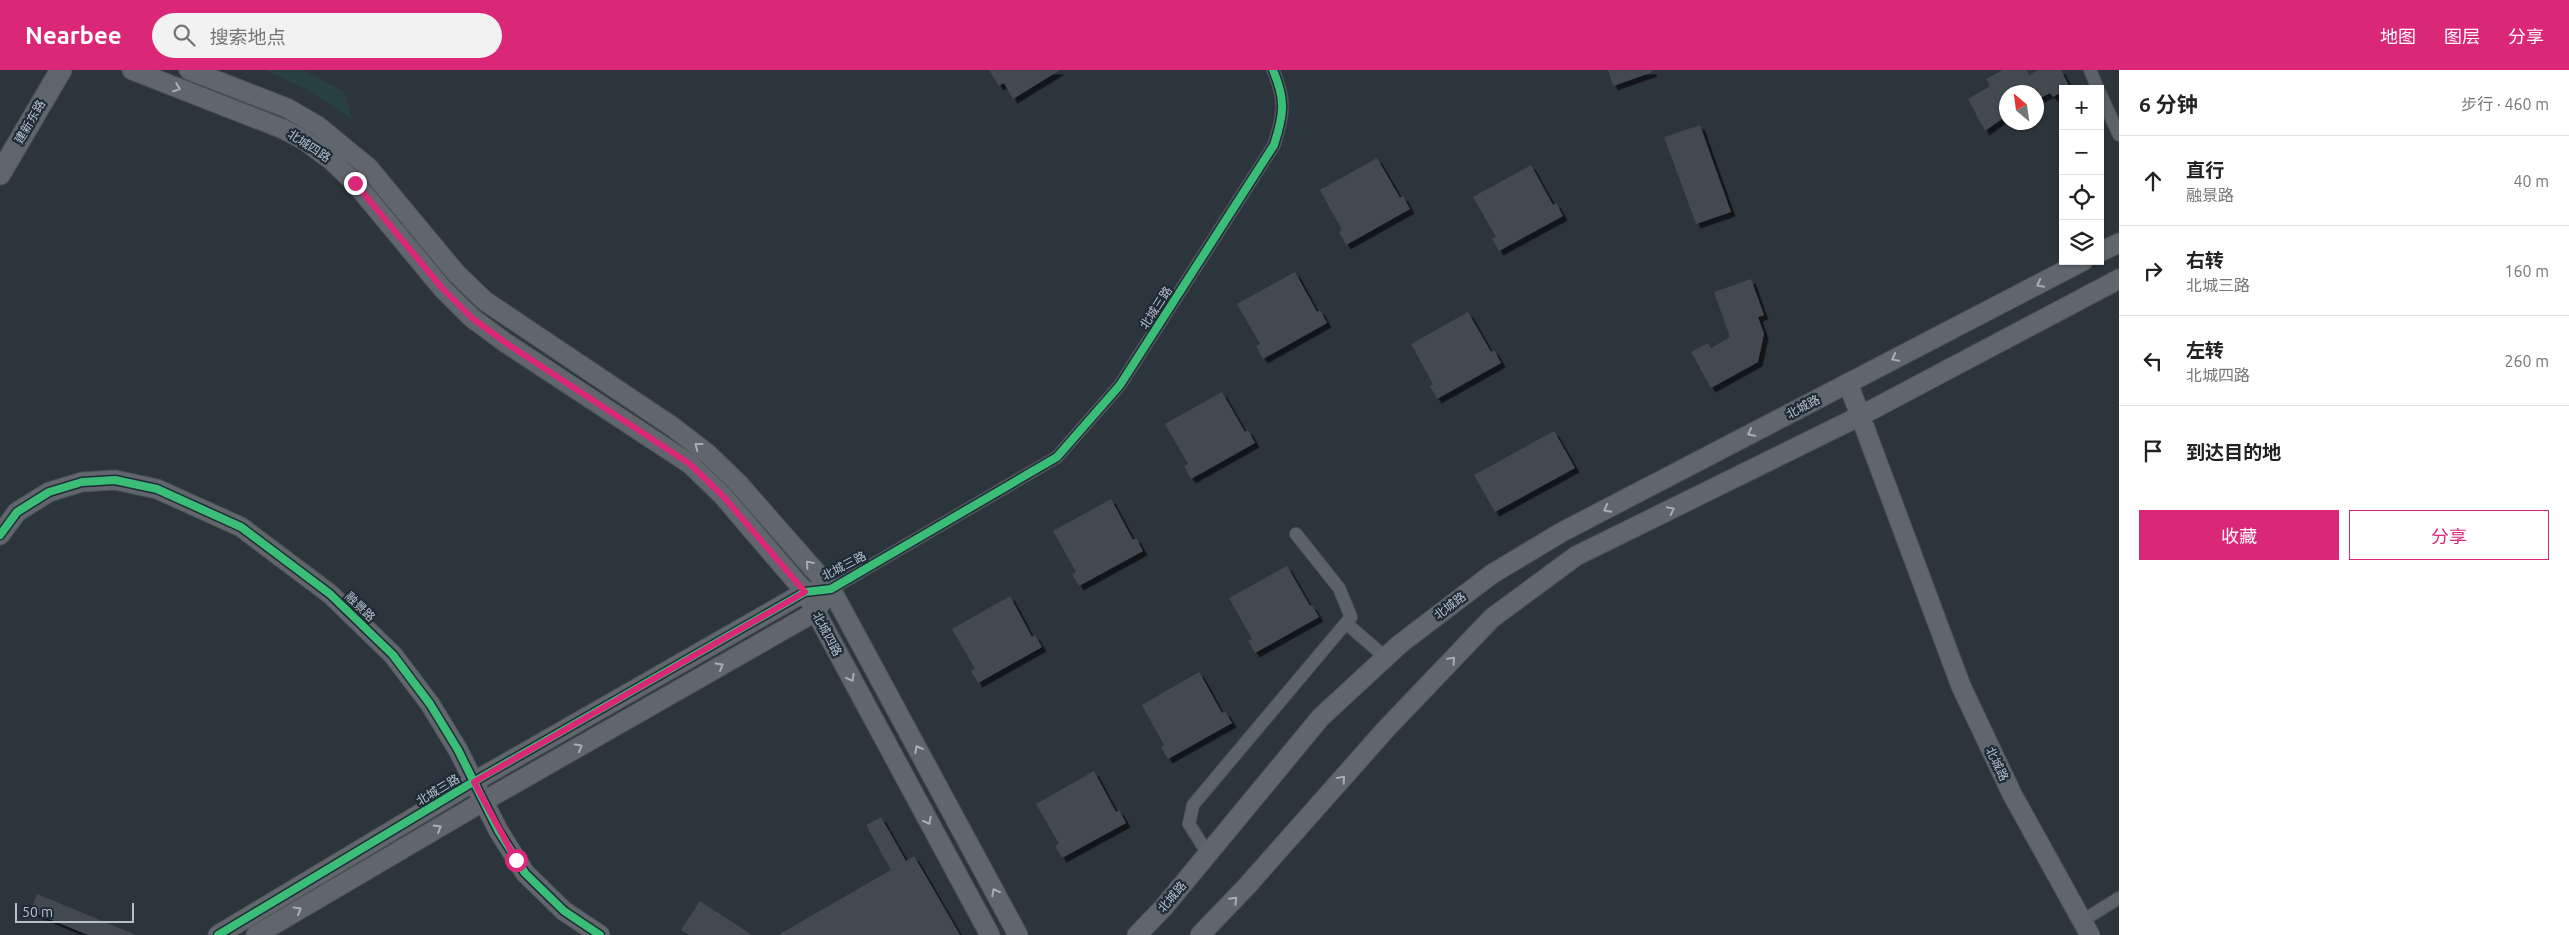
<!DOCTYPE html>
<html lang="zh">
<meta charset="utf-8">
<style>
body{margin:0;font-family:Ubuntu,"Noto Sans SC",sans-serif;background:#f2f2f2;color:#222}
.controls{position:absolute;right:15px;top:15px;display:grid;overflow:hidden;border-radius:0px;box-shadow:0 1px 4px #0004}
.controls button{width:45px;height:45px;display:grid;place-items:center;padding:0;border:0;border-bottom:1px solid #e0e0e0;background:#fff;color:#222;font:25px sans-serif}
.compass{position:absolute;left:1999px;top:15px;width:45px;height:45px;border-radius:50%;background:#fff;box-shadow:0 1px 4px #0004;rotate:331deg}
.scale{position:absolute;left:15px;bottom:12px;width:119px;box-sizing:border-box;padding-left:5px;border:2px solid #b7c1cb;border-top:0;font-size:14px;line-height:18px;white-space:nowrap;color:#b7c1cb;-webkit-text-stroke:4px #1f2b36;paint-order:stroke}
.stop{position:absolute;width:15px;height:15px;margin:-11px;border:4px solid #db2777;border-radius:50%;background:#fff}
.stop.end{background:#db2777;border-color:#fff;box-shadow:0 1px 5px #0008}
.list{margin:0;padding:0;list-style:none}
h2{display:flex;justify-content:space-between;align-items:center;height:65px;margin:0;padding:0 20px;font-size:21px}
h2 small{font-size:16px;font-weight:400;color:#767676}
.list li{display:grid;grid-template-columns:32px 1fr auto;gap:15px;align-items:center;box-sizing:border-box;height:90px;padding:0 20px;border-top:1px solid #e0e0e0}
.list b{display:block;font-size:19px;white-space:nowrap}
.list p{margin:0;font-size:16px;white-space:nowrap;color:#767676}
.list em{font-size:16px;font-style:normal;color:#767676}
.actions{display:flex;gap:10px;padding:15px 20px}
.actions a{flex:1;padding:11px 0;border:1px solid #db2777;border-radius:0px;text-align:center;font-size:18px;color:#db2777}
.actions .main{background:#db2777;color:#fff}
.icon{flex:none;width:28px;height:28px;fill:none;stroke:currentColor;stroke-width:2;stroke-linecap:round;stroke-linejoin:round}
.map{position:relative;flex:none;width:2119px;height:865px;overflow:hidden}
header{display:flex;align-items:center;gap:30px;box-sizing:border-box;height:70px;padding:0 25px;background:#db2777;color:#fff}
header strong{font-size:24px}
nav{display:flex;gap:28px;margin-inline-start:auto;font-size:18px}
.search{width:350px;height:45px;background:#f2f2f2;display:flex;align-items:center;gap:12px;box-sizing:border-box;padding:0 18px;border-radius:28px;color:#767676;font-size:19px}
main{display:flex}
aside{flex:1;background:#fff}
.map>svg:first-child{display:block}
.green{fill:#294041}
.building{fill:#434950;filter:url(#shadow)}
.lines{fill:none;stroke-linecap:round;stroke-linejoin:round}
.street-casing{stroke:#4a5056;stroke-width:14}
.secondary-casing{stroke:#4a5056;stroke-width:21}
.primary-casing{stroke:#4a5158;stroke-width:23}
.street{stroke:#5c6269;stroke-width:12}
.secondary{stroke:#61666d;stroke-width:19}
.primary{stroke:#5f656a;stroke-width:21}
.cycleway-casing{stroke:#1f2b36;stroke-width:11}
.cycleway{stroke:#3abd76;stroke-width:8}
.oneway{stroke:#a6afb8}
.route{stroke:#db2777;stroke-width:6}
.labels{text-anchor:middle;stroke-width:4.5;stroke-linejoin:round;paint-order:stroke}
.street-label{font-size:12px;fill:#b7c1cb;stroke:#1f2b36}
</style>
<header>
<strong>Nearbee</strong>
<div class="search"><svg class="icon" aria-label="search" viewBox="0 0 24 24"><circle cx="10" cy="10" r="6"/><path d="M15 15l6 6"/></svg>搜索地点</div>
<nav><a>地图</a><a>图层</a><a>分享</a></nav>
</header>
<main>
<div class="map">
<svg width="2119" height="865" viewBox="0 0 2119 865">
<defs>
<filter id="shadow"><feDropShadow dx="4.5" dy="4.5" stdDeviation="0" flood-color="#0009"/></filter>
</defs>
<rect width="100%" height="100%" fill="#2c343c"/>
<!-- green -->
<path class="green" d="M265,0h38l41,22 8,27 -46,-30z"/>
<!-- building -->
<g class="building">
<path d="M989,0h36l-7,4 7,-4h35l-47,29 -9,-16 -5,3z"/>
<path d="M1608,0h44l1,2 -40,14z"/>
<path d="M2003,0h24l2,5 9,-5h23l9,18 -7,1v2l-10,6 -3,-4 -14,7v-8h-30v24l-21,15 -17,-32 19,-11 3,-3 -4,-6z"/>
<path d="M1700,55l31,87 -35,12 -32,-87z"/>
<path d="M1377,88l23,40 3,-2 7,13 -64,36 -7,-13 3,-2 -22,-40z"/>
<path d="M1531,95l22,40 3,-2 7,13 -64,35 -7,-12 4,-2 -23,-40z"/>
<path d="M1295,202l22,40 3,-2 7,13 -64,36 -7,-13 4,-2 -23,-40z"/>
<path d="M1751,209l13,36 -6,2 6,17 -6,28 -47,26 -20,-36 17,-9 3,5 19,-11 -16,-45z"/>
<path d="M1468,242l23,40 3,-2 7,13 -64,36 -7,-13 3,-2 -22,-40z"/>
<path d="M1222,322l23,40 3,-2 7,13 -64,36 -7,-13 4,-2 -23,-40z"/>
<path d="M1554,361l21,37 -80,44 -21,-37z"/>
<path d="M1111,429l22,41 3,-2 7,13 -64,35 -7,-12 4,-2 -23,-41z"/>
<path d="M1287,496l23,40 2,-1 7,12 -64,36 -7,-12 4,-2 -23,-41z"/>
<path d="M1010,526l22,41 3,-2 7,12 -64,36 -7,-12 4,-2 -23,-40z"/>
<path d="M1199,602l23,41 3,-2 7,12 -64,36 -7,-12 3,-2 -22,-40z"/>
<path d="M1094,701l22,41 3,-2 7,13 -64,35 -7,-12 4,-2 -23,-40z"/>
<path d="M881,747l25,44 8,-5 46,79h-182l113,-65 -25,-45z"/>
<path d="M37,824l99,41h-48l-58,-24z"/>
<path d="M700,831l52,34h-63l-8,-5z"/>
</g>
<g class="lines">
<defs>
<g id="street">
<path d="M2090,0l8,19"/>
<path d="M2100,23l19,42"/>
<path d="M831,519l226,-132 63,-72 154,-240c10,-31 12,-45 -1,-75"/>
<path d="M1347,554l38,33"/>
<path d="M1208,784l-19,-30 4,-19 158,-188 -12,-29 -43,-54"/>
<path d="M2082,851l37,-23"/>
</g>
<g id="secondary">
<path d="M132,0l151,59 21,11 27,20 24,23 87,105 30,30 34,25 184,121 33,32 82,96 185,343"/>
<path d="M189,0l98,38 31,18 50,41 88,106 29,28 188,126 35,27 30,29 93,106 187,346"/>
<path d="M2100,182l19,-9"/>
<path d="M1848,313l113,303 51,108 78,141"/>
<path d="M0,465l17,-23 32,-20 33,-10 33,-2 42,9 84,38 89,67 63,61 37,49 28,46 40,80 27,43 39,38 36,24"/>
<path d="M218,865l250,-150 337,-193 12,-1"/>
<path d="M256,865l228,-134 331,-189 6,-9"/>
<path d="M1137,865l27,-28 157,-190 79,-73 92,-70 70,-42 521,-271"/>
<path d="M1200,865l47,-49 139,-157 106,-111 84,-62 286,-141 257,-136"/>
</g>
<path id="primary" d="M0,104l61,-104"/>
</defs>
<!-- street casing -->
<use href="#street" class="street-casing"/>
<!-- secondary casing -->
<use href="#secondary" class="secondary-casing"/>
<!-- primary casing -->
<use href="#primary" class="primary-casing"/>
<!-- street -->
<use href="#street" class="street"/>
<!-- secondary -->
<use href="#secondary" class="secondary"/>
<!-- primary -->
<use href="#primary" class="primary"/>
<defs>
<g id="cycleway">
<path d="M0,465l17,-23 32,-20 33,-10 33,-2 42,9 84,38 89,67 63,61 37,49 28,46 40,80 27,43 39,38 36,24"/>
<path d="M218,865l250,-150 337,-193 26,-3 226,-132 63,-72 154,-240c10,-31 12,-45 -1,-75"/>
</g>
</defs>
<!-- cycleway casing -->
<use href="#cycleway" class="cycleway-casing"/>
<!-- cycleway -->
<use href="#cycleway" class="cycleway"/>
</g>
<!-- one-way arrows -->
<defs><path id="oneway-chevron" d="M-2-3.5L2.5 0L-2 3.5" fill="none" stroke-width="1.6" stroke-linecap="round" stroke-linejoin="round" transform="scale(1.25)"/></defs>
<g class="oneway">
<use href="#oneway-chevron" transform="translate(177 18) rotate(21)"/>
<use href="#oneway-chevron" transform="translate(2040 214) rotate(153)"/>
<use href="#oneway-chevron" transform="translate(1895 288) rotate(153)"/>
<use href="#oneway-chevron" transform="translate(1751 363) rotate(152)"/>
<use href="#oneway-chevron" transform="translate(698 376) rotate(-142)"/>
<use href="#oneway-chevron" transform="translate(1607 439) rotate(152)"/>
<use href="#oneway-chevron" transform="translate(1671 440) rotate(-26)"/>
<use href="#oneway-chevron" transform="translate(809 494) rotate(-131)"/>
<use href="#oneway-chevron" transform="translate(1452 590) rotate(-46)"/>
<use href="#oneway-chevron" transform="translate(720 596) rotate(-30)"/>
<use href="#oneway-chevron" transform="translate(851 608) rotate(61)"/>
<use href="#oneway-chevron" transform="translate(579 677) rotate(-30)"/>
<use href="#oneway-chevron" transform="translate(918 679) rotate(-118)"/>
<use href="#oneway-chevron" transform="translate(1342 709) rotate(-49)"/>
<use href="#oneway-chevron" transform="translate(928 751) rotate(61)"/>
<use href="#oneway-chevron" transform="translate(438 758) rotate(-30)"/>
<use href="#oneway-chevron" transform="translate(995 822) rotate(-118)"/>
<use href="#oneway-chevron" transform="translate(1234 830) rotate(-46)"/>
<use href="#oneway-chevron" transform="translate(298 840) rotate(-30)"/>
</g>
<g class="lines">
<!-- route -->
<path class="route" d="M355,113l87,105 30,30 34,25 184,121 33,32 82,96 -331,190 42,78"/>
</g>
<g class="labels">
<!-- street labels -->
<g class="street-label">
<text transform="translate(30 52) rotate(-60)" y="4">建新东路</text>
<text transform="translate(309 76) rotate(33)" y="4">北城四路</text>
<text transform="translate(1156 238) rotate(-57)" y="4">北城三路</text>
<text transform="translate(1803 337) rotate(-28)" y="4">北城路</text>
<text transform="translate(844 496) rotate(-27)" y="4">北城三路</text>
<text transform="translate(1450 536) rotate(-37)" y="4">北城路</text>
<text transform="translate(360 537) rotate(44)" y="4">融景路</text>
<text transform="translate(827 564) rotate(62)" y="4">北城四路</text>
<text transform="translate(1997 694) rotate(64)" y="4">北城路</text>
<text transform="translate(438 720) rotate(-31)" y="4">北城三路</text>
<text transform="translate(1172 827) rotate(-49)" y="4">北城路</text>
</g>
</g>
</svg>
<div class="controls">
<button>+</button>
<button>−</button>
<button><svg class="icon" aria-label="locate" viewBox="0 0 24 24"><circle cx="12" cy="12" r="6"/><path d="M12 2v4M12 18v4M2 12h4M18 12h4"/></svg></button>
<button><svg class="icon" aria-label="layers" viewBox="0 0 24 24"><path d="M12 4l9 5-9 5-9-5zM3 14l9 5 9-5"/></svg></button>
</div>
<svg class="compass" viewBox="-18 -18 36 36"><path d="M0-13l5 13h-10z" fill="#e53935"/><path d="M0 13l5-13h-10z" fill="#767676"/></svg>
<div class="scale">50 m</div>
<div class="stop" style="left:516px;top:790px"></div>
<div class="stop end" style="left:355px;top:113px"></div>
</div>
<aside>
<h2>6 分钟<small>步行 · 460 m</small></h2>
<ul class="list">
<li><svg class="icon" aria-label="ahead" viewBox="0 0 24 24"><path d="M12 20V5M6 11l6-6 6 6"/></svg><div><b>直行</b><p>融景路</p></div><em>40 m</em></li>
<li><svg class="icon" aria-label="right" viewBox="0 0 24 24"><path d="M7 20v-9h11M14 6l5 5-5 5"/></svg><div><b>右转</b><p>北城三路</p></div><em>160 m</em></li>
<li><svg class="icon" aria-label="left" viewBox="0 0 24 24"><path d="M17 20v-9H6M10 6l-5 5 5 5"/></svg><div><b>左转</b><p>北城四路</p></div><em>260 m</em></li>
<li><svg class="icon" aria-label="arrive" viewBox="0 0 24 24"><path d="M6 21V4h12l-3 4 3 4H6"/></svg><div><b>到达目的地</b></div></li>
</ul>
<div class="actions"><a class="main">收藏</a><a>分享</a></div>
</aside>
</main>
